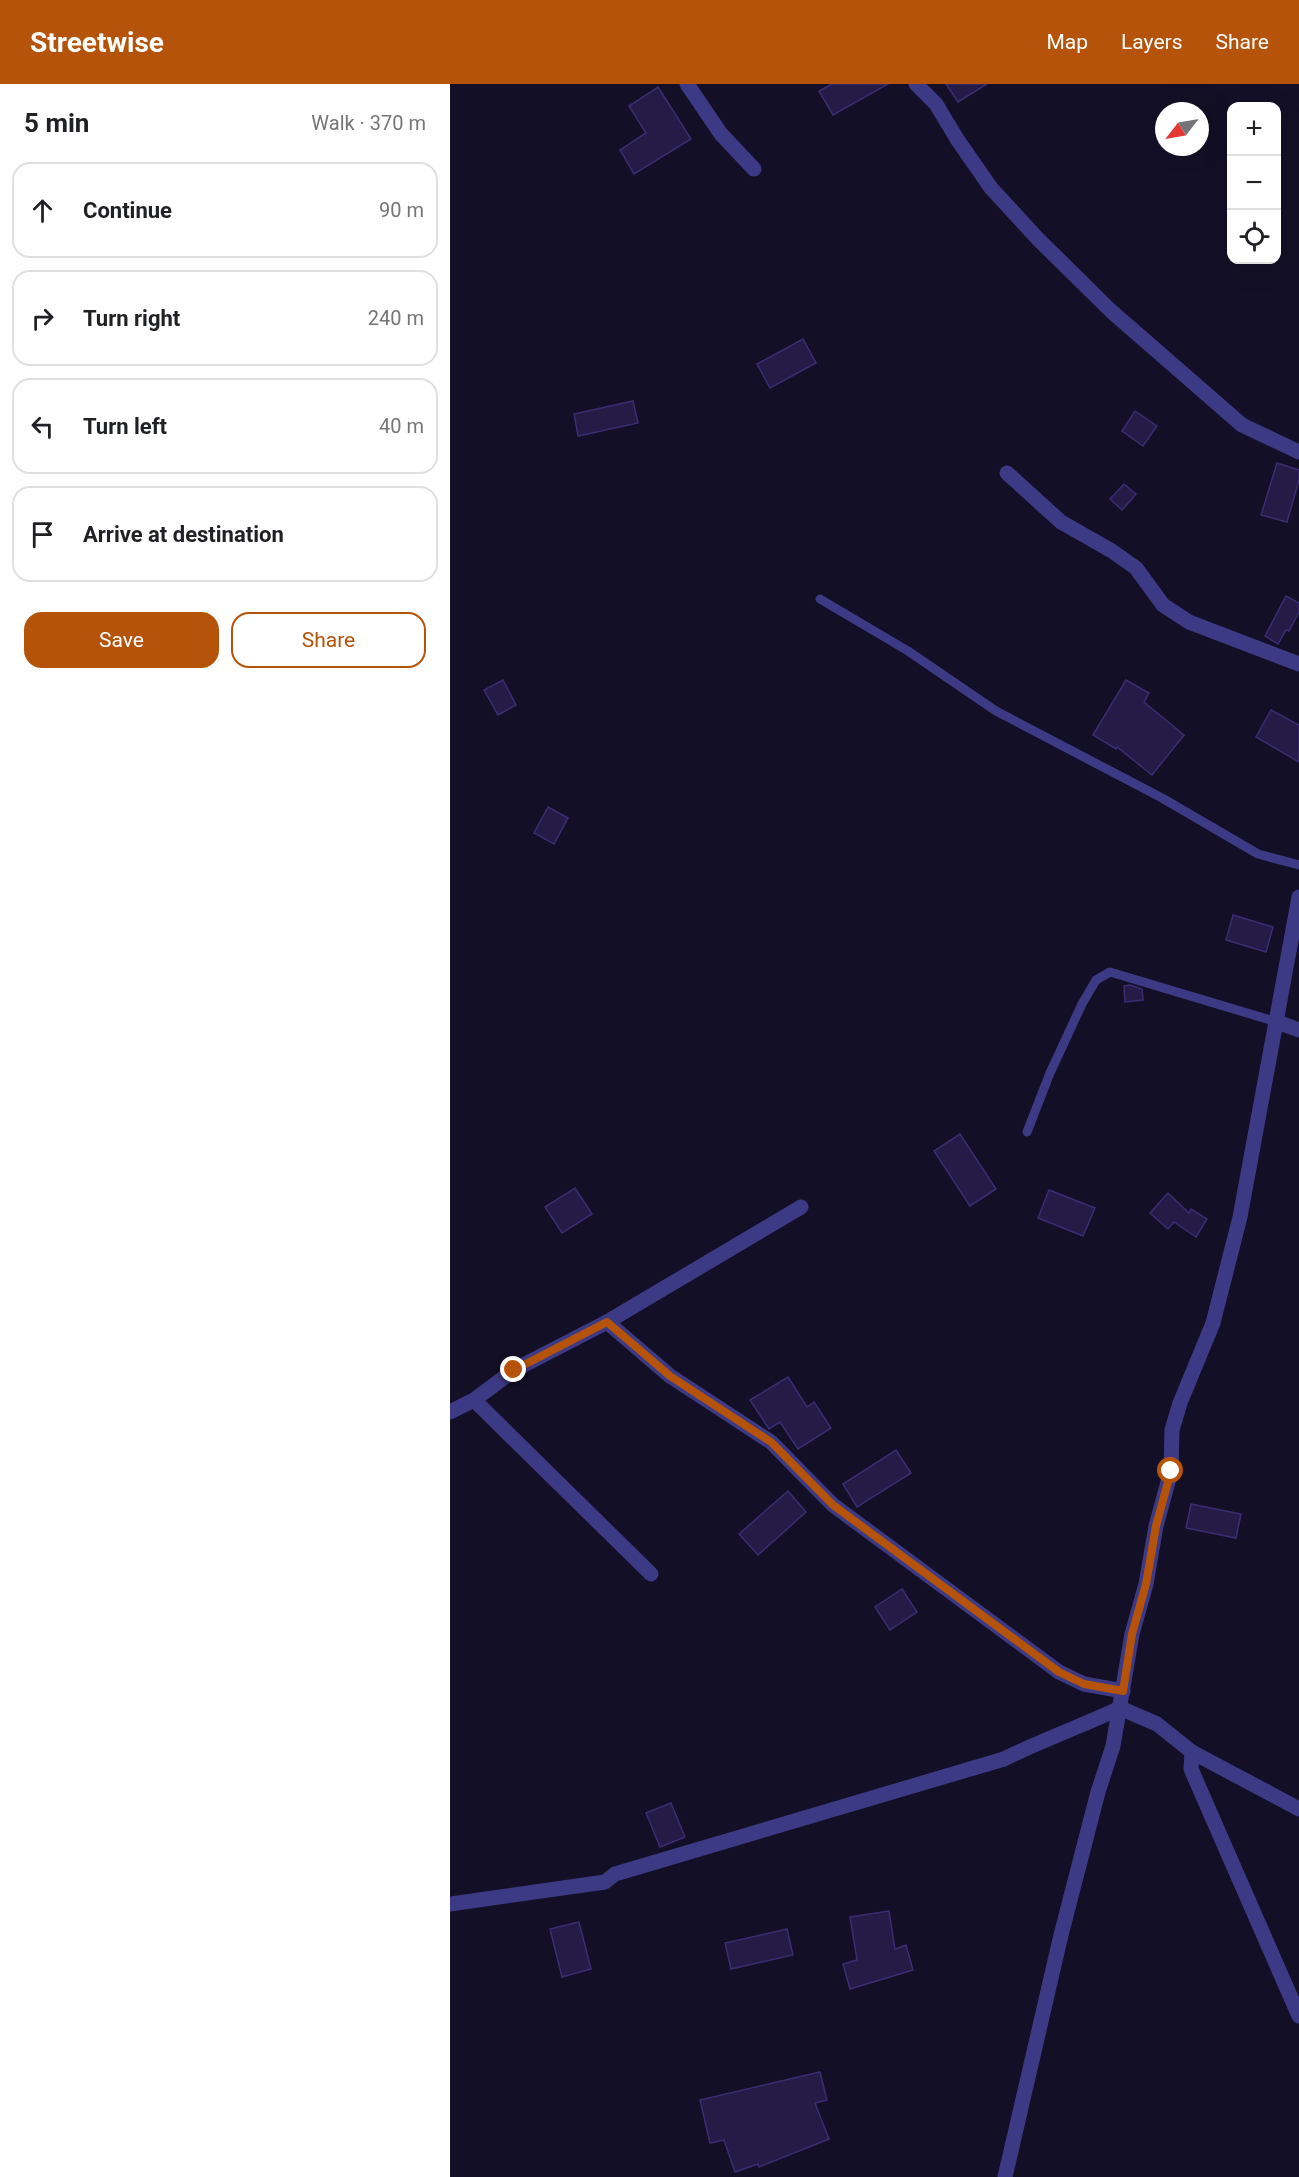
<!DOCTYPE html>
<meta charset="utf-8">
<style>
body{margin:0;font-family:Roboto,sans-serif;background:#f6f6f6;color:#202124}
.controls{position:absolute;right:18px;top:18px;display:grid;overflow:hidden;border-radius:12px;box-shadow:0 6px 24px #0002}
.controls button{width:54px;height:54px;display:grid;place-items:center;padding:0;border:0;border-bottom:2px solid #e0e0e0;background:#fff;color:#202124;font:30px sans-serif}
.compass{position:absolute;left:705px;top:18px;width:54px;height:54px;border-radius:50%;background:#fff;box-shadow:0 6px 24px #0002;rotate:239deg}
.stop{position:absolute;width:18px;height:18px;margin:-14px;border:4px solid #b45309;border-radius:50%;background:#fff}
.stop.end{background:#b45309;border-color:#fff;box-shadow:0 2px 6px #0008}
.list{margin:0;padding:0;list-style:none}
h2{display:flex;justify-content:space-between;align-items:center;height:78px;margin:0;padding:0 24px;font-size:26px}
h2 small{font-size:20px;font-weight:400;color:#757577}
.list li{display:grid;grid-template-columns:39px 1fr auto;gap:18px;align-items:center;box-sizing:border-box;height:96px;margin:0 12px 12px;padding:0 12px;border:2px solid #e0e0e0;border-radius:18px}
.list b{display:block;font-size:22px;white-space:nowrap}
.list em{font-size:20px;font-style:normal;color:#757577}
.actions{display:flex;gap:12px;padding:18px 24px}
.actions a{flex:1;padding:14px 0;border:2px solid #b45309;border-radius:18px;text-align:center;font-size:21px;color:#b45309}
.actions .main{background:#b45309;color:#fff}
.icon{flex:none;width:33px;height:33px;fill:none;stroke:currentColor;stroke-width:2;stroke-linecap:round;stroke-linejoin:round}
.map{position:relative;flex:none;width:849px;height:2093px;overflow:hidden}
header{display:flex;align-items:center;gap:36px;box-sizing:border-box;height:84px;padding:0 30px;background:#b45309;color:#fff}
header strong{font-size:28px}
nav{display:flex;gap:33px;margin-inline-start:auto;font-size:21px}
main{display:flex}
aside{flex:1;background:#fff}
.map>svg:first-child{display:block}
.building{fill:#241b47;stroke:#3b2d73;stroke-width:1.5}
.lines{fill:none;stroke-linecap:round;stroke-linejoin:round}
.service{stroke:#3d3a85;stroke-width:9}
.minor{stroke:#3d3a85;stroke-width:15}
.route{stroke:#b45309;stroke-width:8}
</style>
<header>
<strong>Streetwise</strong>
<nav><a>Map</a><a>Layers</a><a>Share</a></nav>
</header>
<main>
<aside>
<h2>5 min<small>Walk · 370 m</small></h2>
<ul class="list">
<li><svg class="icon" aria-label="ahead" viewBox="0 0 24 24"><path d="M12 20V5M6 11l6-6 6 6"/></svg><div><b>Continue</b></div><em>90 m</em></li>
<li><svg class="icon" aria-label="right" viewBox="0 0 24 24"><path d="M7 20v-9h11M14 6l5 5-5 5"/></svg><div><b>Turn right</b></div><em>240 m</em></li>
<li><svg class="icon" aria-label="left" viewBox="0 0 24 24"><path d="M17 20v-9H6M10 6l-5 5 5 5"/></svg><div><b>Turn left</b></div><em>40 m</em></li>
<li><svg class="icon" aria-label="arrive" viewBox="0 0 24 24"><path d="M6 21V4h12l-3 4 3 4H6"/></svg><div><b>Arrive at destination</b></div></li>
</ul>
<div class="actions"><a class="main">Save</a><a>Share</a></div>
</aside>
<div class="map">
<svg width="849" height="2093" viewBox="0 0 849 2093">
<rect width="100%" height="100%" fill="#130f26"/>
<!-- building -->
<g class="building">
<path d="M382,0h56l-55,31 -14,-24z"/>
<path d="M496,0h41l-29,18z"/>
<path d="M208,3l33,52 -57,35 -14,-24 26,-17 -17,-27z"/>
<path d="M353,255l13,24 -46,25 -13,-24z"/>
<path d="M183,317l5,22 -60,13 -4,-22z"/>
<path d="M685,327l22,15 -14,20 -21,-15z"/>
<path d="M827,379l22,7v10l-12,42 -26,-7z"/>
<path d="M674,400l12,10 -14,16 -12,-11z"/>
<path d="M836,512l13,7v9l-10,19 -3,-1 -8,14 -13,-8z"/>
<path d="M53,596l13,25 -18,10 -14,-25z"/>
<path d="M676,596l23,13 -5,9 40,33 -32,40 -35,-28 -1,2 -23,-14z"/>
<path d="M821,626l28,15v37l-43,-25z"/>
<path d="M98,723l20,11 -14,26 -20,-11z"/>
<path d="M783,831l40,12 -7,25 -40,-12z"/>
<path d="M680,901l12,4 1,11 -18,2 -1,-16z"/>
<path d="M510,1050l36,55 -26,17 -36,-55z"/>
<path d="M125,1104l17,26 -30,19 -17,-26z"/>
<path d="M599,1106l46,18 -12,28 -45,-18z"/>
<path d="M718,1109l21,20 2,-4 16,10 -11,18 -22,-15 -6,7 -18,-16z"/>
<path d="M338,1293l19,30 7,-5 17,26 -33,21 -18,-27 -11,7 -19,-29z"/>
<path d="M446,1366l15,23 -54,34 -14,-23z"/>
<path d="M338,1407l18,21 -48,43 -19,-21z"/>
<path d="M741,1420l50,10 -5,24 -50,-10z"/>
<path d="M452,1505l15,23 -27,18 -15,-23z"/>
<path d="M221,1719l14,34 -25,10 -14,-34z"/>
<path d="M439,1827l6,38 11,-4 7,25 -63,19 -7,-25 14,-4 -7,-43z"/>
<path d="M129,1838l12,47 -29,8 -12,-48z"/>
<path d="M337,1845l6,26 -62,14 -6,-26z"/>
<path d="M370,1988l7,28 -12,3 14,36 -70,28 -1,-3 -23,8 -11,-32 -14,3 -10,-43z"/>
</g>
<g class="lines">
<!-- service -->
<g class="service">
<path d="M370,515l88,52 88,60 166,87 96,56 41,11"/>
<path d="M577,1048l23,-59 32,-69 14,-24 14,-8 167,50"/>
</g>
<!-- minor -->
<g class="minor">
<path d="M237,0l34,50 33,35"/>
<path d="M466,0l20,20 21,35 34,49 47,51 73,72 131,114 57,27"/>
<path d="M557,389l54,49 51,29 24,17 27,37 26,17 110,42"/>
<path d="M827,938l22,8"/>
<path d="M157,1238l63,54 101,66 62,63 226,167 25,12 39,7"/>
<path d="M24,1316l177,174"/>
<path d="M0,1328l24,-12 40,-30 93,-48 194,-115"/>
<path d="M742,1668l-1,17 108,247"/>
<path d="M0,1820l155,-22 10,-8 389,-115c38,-19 78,-33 116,-51l37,16 35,28 107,57"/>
<path d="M555,2093l56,-242 37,-143 15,-46 19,-112 14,-50 10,-58 15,-55 1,-41 8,-27 33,-80 27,-106 59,-320"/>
</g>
</g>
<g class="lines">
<!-- route -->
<path class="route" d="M64,1286l93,-48 63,54 101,66 62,63 226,167 25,12 39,7 9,-57 14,-50 10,-58 15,-55"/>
</g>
</svg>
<div class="controls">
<button>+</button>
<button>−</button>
<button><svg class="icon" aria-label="locate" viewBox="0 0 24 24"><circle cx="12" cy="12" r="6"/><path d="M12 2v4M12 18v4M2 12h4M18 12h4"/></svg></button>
</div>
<svg class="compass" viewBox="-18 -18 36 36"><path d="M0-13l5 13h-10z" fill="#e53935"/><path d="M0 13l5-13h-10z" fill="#757577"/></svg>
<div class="stop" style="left:721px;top:1387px"></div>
<div class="stop end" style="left:64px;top:1286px"></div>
</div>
</main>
